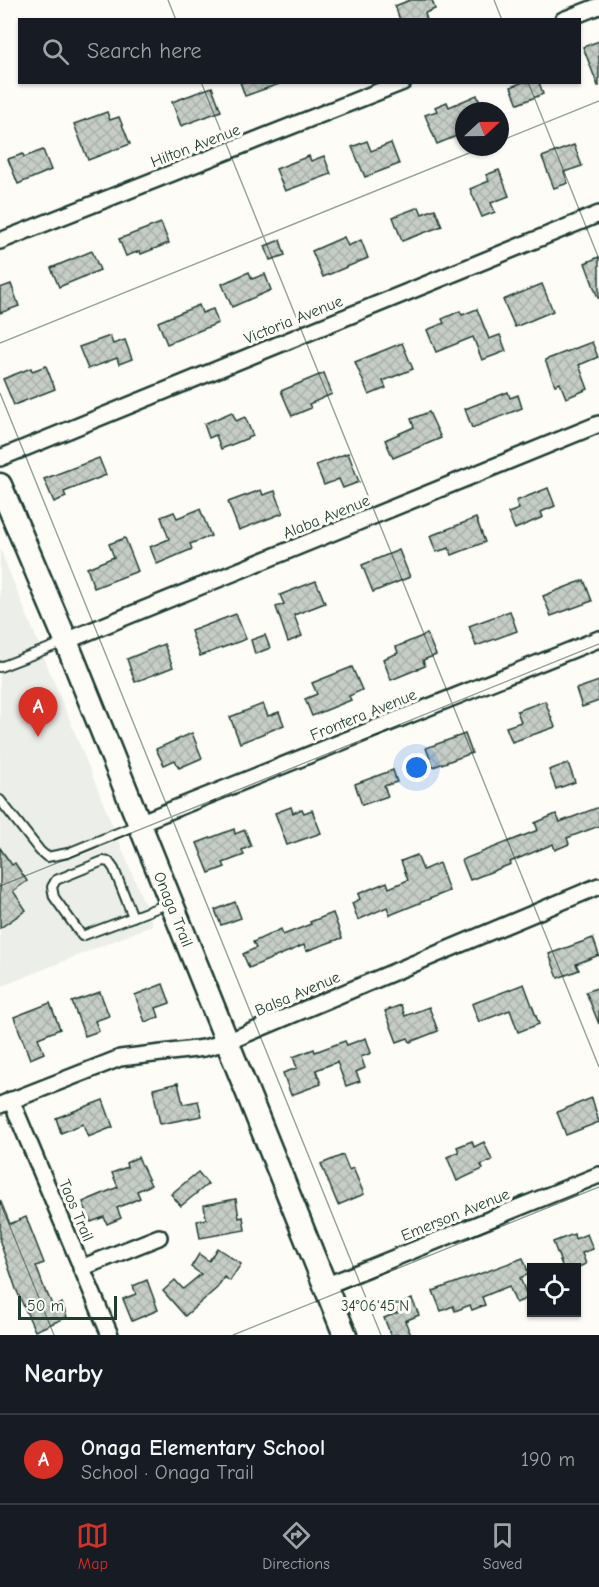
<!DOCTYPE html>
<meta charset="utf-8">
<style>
body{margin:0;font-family:"Comic Neue",sans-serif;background:#242831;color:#f1f3f6}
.controls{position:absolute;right:18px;bottom:18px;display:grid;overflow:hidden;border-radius:0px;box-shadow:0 2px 4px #0004}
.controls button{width:54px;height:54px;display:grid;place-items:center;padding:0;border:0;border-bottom:2px solid #363941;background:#171b24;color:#f1f3f6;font:30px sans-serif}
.compass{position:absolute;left:455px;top:102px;width:54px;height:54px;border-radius:50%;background:#171b24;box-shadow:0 2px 4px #0004;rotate:68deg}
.scale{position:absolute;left:18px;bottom:15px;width:99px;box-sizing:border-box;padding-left:6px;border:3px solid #1f3d34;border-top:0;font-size:16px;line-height:21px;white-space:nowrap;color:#1f3d34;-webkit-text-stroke:4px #fdfcf7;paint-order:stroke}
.you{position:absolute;left:417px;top:768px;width:21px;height:21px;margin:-15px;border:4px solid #fff;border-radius:50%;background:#1a73e8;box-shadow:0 0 0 9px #1a73e833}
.badge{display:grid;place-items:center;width:39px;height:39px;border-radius:50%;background:#d93025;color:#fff;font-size:20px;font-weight:700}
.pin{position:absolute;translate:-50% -50px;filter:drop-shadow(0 2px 3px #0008)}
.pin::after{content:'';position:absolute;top:32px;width:21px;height:18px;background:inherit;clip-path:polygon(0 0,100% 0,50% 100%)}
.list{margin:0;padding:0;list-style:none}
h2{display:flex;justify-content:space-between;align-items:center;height:78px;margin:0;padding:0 24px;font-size:26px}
h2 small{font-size:20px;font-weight:400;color:#9ea1a6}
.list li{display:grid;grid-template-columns:39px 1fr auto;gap:18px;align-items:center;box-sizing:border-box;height:90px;padding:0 24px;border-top:2px solid #363941}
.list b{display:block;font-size:22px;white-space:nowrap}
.list p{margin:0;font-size:20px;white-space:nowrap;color:#9ea1a6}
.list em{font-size:20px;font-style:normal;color:#9ea1a6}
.icon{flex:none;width:33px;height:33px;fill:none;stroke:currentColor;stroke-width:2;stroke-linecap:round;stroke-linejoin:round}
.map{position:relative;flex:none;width:599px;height:1335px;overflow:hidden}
.search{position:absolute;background:#171b24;box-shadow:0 2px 4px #0004;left:18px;right:18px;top:18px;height:66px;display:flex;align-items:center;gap:15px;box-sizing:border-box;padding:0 21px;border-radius:0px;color:#9ea1a6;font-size:22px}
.sheet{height:168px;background:#171b24}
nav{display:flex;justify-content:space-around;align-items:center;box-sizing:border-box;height:84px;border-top:2px solid #363941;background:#171b24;font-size:16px;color:#9ea1a6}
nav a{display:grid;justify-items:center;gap:3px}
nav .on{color:#d93025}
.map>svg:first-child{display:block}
.built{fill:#eceee9}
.building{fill:url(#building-cross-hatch);stroke:#1f3d34;stroke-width:1.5}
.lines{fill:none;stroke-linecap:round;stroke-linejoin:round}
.lane-casing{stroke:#1f3d34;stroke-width:12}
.street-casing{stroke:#1f3d34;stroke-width:20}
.secondary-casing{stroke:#1f3d34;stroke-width:27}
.lane{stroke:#fdfcf7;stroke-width:8}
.street{stroke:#fdfcf7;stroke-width:15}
.secondary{stroke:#fdfcf7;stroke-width:22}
.ticks{fill:none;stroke:#1f3d34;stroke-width:1.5;stroke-opacity:0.45}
.labels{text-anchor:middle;stroke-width:6;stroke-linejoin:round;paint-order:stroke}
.street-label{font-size:16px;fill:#1f3d34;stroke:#fdfcf7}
.ticks-label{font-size:15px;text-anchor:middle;fill:#1f3d34;stroke:#fdfcf7;stroke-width:6;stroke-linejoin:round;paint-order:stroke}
</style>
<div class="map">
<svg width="599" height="1335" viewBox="0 0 599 1335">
<defs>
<pattern id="building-cross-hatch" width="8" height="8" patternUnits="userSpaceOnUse" patternTransform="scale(1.5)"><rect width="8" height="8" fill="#c6cdc7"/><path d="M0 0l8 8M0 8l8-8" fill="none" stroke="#aab1ac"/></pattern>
</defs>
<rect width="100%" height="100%" fill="#fdfcf7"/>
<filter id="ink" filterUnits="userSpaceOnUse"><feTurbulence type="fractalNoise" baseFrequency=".0167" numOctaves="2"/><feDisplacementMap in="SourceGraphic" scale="12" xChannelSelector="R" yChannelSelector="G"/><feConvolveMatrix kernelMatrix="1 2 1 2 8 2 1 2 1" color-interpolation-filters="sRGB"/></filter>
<g filter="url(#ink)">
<!-- built -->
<path class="built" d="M0,549l153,376 -153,62z"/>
<!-- building -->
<g class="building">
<path d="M410,0h22l3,9 -10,4 2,7h-27l-5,-14z"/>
<path d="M599,41v45h-1l-15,-39z"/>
<path d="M240,82h38l1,2 -34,12z"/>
<path d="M523,82h16l4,12 -25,10 -7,-17z"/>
<path d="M212,87l9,24 -40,15 -9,-24z"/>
<path d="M477,95l6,16h-19v22l-27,11 -12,-29 12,-4 -2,-4 12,-5 2,5z"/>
<path d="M107,112l3,8 9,-3 11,27 -42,16 -14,-36z"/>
<path d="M367,141l4,10 20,-8 8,21 -34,13 -13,-30z"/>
<path d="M574,145l8,21 -18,6 4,11 -14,5 -12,-31z"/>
<path d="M43,150l8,20 -33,14 -10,-25 15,-5 1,3z"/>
<path d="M309,156l2,5 13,-5 7,18 -46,17 -9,-22z"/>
<path d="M499,170l10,26 -18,7 4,9 -13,5 -12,-28 19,-8 -3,-6z"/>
<path d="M419,207l3,7 13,-5 7,17 -40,15 -9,-24z"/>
<path d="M161,223l8,20 -28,11 -1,-3 -14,5 -7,-17z"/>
<path d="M344,237l4,9 13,-6 7,18 -45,19 -11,-26z"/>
<path d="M280,240l5,15 -15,5 -5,-14z"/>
<path d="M92,251l8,19 -41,17 -8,-19z"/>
<path d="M599,257v41h-1l-13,-35z"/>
<path d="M249,272l3,7 13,-5 6,16 -39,17 -10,-23z"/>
<path d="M11,284l8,22 -19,7v-25z"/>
<path d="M542,284l11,27 -38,16 -12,-27z"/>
<path d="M199,305l3,8 11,-4 5,14 -51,21 -9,-22z"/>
<path d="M477,309l12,30 11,-4 6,16 -24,9 -9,-23 -37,15 -9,-22 17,-7 -2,-4 18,-8 2,4z"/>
<path d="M110,336l3,8 12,-4 7,19 -13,5 -2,-6 -29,11 -9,-22z"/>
<path d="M592,342l6,15 -19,8 9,24 -22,9 -6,-15 -5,2 -10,-25z"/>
<path d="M402,343l11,26 -30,12 3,7 -17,7 -14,-33z"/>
<path d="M46,366l9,23 -41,16 -11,-26 28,-11 1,3z"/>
<path d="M324,373l8,21 -23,10 2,4 -19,8 -11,-25z"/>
<path d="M508,392l2,6 8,-3 4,13 -50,20 -7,-19z"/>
<path d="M232,412l4,9 9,-4 8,19 -32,13 -5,-14 -7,3 -5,-14z"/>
<path d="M429,412l12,26 -48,20 -8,-18 29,-13 -3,-8z"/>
<path d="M348,453l11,29 -16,6 -4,-9 -15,6 -8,-20z"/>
<path d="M99,458l7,17 -42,17 2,5 -12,5 -10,-23z"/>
<path d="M548,488l7,18 -14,6 2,5 -28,12 -7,-16 11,-4 -3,-8z"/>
<path d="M261,490l2,5 12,-4 8,22 -44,17 -11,-28z"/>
<path d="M200,509l11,27 -21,8 2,5 -35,15 -7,-17 19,-8 -8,-22 13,-5 3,6z"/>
<path d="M476,518l9,24 -33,13 -3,-7 -13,4 -6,-16z"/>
<path d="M125,538l13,33 -44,17 -7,-20 27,-11 -5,-13z"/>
<path d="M399,550l11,27 -37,15 -11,-27z"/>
<path d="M584,580l8,21 -41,15 -8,-20z"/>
<path d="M316,581l9,22 -31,12 8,21 -14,6 -12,-35 8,-3 -4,-9z"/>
<path d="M510,611l7,20 -41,15 -7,-20z"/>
<path d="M236,614l10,25 -46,17 -9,-25z"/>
<path d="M427,634l9,21 -13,5 2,6 -34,14 -8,-21 15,-6 -2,-6z"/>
<path d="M265,635l5,13 -15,6 -4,-14z"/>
<path d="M164,644l9,23 -38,15 -8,-23z"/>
<path d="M352,667l10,23 -13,6 2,4 -39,16 -7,-17 12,-5 -5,-11z"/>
<path d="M599,681v20l-17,6 -6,-18z"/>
<path d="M545,701l10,26 -43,15 -6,-15 15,-5 -4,-11z"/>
<path d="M263,704l5,12 11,-4 5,13 -44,18 -10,-26z"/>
<path d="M192,733l10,25 -23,10 -4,-8 -11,5 -8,-16z"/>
<path d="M465,734l7,19 -39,14 -7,-19z"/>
<path d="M568,763l7,19 -19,7 -7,-19z"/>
<path d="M393,770l4,12 -13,4 4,10 -26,9 -7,-21z"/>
<path d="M291,807l2,6 9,-4 2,4 8,-3 9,23 -34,12 -12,-32z"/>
<path d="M599,807v19l-32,12 2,6 -14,6 -2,-6 -43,18 1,2 -41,16 -8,-20 76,-30 -3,-7 21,-9 4,8z"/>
<path d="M234,829l1,5 10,-4 6,16 -9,4 2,5 -21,8 2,4 -16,6 -12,-30z"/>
<path d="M0,848l12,17 3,-2 12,18 -14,10 13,19 -26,18z"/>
<path d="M417,855l6,15 16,-7 10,28 -59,24 -3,-8 -29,13 -6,-17 8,-4 -2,-5 29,-12 2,6 19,-8 -7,-19z"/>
<path d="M235,902l6,16 -20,7 -6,-15z"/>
<path d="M333,913l9,25 -36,13 -2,-6 -55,23 -6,-14 13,-6 -3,-6 28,-13 2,6 28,-11 -1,-2z"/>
<path d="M593,938l6,17 -23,9 3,6 -21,8 -9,-24z"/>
<path d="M163,984l7,19 -14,5 3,9 -14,5 -10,-27z"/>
<path d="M524,984l15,40 -21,8 -8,-22 -31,12 -7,-18z"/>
<path d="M599,987v37l-13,-32z"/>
<path d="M100,992l9,24 -14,5 4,10 -14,5 -13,-34z"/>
<path d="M50,1003l10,26 -22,9 6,15 -14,6 -16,-42z"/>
<path d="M401,1005l4,11 24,-9 9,24 -28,11 -2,-4 -11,4 -12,-31z"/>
<path d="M366,1038l5,15 -10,4 4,11 -9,4 4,9 -14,5 -9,-24 -21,8 5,14 -30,11 -8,-22 14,-5 -4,-11 21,-8 1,3 30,-11 2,4z"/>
<path d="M178,1083l5,21 15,-3 4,15 -42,8 -7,-35z"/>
<path d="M592,1098l7,24 -33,13 -9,-23z"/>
<path d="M103,1100l10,27 -25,10 -5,-13 -22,9 -5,-15z"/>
<path d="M472,1141l2,6 10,-5 8,18 -11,5 2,4 -26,12 -10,-24 12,-5 -2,-5z"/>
<path d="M343,1155l6,15 4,-2 11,26 -26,11 -17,-41z"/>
<path d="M138,1157l13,28 -14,6 3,7 -23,10 4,10 -14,6 -3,-7 -13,5 -8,-20 35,-15 -6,-14 15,-6 -1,-4z"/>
<path d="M198,1172l10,12 -27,22 -10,-12z"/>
<path d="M236,1199l3,19 4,-1 2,13 -45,8 -3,-17 9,-2 -2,-14z"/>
<path d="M0,1200l10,24 16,-7 18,46 -8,3 10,27h1l6,14 9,-4 5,14 -32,14 -19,-42 -16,-47z"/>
<path d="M574,1234l1,5 12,-5 6,15 -11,4 4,11 -10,4h-13l-10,-26z"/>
<path d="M217,1248l24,16 -11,17 -6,-4 -7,11 -32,28 -22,-25 12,-11 8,9 18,-15 -10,-7 8,-13 10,7z"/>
<path d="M523,1258l6,16 -9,4 8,20 -12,5 -7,-17 -27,11 3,8 -13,5 -2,-5 -15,6 -2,-5 -12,5 -8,-20z"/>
<path d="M147,1280l11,30 -26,11 -9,-22 13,-5 -3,-8z"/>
<path d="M412,1299l7,16 -14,6 6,14h-20l-7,-17 15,-6 -3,-6z"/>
</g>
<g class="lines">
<defs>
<g id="lane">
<path d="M0,667l65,-25"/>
<path d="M0,800l40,51 7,6 21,-4 71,-29"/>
<path d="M103,861l6,1 5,7 19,48 -51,19 -28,-39 -2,-10 4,-7z"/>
<path d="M133,917l37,-14"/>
</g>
<g id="street">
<path d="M563,20l36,-14"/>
<path d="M0,241l403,-159"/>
<path d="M0,458l599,-244"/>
<path d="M66,641l533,-217"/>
<path d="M139,823l460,-184"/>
<path d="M11,1100l99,235"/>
<path d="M0,1105l120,-47 84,-10 23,-6 372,-156"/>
<path d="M81,1268l78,-31"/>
<path d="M325,1286l274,-111"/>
</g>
<path id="secondary" d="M0,485l66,156 279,694"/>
</defs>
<!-- lane casing -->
<use href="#lane" class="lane-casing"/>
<!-- street casing -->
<use href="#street" class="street-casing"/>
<!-- secondary casing -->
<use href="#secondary" class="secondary-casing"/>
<!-- lane -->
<use href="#lane" class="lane"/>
<!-- street -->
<use href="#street" class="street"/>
<!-- secondary -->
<use href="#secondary" class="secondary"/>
</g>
</g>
<!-- ticks -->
<path class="ticks" d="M168,0l8,20M494,0l8,20M201,82l398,985M528,82l71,177M500,141l99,-40M0,343l484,-196M0,393l381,942M0,886l599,-242M0,1202l54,133M233,1335l366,-148"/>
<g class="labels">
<!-- street labels -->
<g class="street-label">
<text transform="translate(195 145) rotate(-21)" y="6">Hilton Avenue</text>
<text transform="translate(293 319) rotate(-22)" y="6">Victoria Avenue</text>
<text transform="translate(326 516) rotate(-22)" y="6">Alaba Avenue</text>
<text transform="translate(363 714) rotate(-22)" y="6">Frontera Avenue</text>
<text transform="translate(174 909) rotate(68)" y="6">Onaga Trail</text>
<text transform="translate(297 993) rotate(-23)" y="6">Balsa Avenue</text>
<text transform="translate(77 1210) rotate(67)" y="6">Taos Trail</text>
<text transform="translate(455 1214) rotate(-22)" y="6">Emerson Avenue</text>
</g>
</g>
<g class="ticks-label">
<text x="375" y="1311">34°06'45"N</text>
</g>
</svg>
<div class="controls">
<button><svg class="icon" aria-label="locate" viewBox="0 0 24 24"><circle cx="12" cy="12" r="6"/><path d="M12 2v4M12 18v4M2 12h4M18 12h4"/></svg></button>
</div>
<svg class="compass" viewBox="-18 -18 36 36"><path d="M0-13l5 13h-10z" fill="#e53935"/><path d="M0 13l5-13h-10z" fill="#9ea1a6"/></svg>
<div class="scale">50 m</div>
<div class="you"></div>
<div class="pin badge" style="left:38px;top:737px">A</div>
<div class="search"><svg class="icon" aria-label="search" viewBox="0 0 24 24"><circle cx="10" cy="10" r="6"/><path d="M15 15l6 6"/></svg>Search here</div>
</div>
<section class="sheet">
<h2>Nearby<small></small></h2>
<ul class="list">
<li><span class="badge">A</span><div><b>Onaga Elementary School</b><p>School · Onaga Trail</p></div><em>190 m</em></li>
</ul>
</section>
<nav>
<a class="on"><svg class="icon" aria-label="map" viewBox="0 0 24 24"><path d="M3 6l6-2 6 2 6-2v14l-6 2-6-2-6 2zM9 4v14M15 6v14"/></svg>Map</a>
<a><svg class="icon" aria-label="directions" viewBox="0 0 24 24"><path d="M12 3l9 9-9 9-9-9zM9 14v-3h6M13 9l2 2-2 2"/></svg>Directions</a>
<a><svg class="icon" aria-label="saved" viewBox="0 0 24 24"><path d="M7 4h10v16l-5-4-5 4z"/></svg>Saved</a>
</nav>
